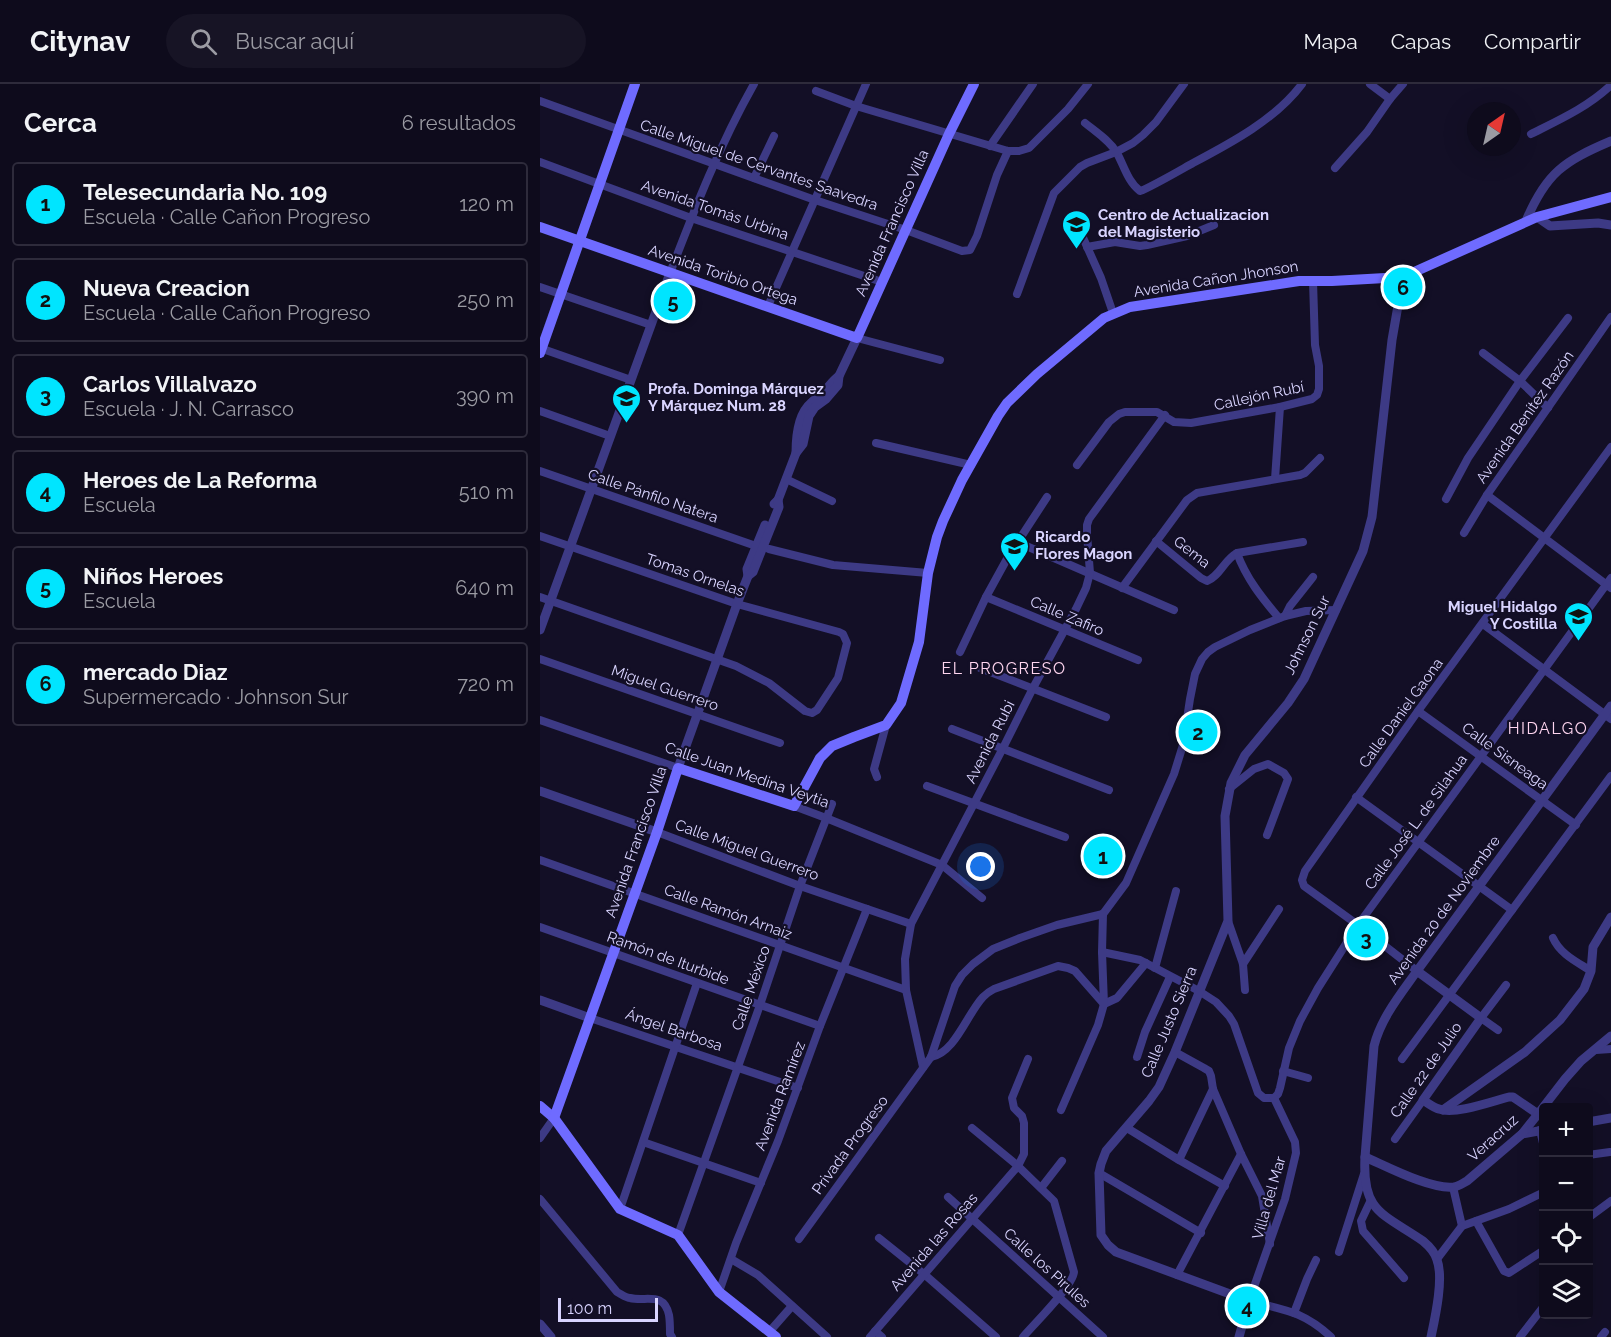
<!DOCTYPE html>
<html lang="es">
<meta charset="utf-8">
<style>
body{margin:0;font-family:Raleway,sans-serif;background:#171425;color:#f1f3f6}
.controls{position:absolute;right:18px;bottom:18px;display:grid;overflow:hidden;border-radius:6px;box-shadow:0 6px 24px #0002}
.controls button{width:54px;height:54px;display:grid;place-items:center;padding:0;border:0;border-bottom:2px solid #2e2b3b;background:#0e0b1c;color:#f1f3f6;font:30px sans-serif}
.compass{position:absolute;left:927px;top:18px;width:54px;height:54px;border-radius:50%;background:#0e0b1c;box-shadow:0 6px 24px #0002;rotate:34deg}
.scale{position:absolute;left:18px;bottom:15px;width:100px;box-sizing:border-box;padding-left:6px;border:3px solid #d9d4ff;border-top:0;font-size:16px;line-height:21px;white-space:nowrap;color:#d9d4ff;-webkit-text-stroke:4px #130f26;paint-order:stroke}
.you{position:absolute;left:441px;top:783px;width:21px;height:21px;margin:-15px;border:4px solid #fff;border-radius:50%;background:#1a73e8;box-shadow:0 0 0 9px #1a73e833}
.badge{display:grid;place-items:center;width:39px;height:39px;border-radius:50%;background:#00e5ff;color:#111;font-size:20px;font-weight:700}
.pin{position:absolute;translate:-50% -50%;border:3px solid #fff;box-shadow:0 2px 6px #0006}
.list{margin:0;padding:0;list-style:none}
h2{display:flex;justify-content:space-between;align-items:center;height:78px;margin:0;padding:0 24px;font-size:26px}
h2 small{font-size:20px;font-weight:400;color:#9b9ba3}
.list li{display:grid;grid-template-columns:39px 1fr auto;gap:18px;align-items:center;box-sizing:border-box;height:84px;margin:0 12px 12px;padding:0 12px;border:2px solid #2e2b3b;border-radius:6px}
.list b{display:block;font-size:22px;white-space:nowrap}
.list p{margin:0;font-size:20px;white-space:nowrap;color:#9b9ba3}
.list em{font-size:20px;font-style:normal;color:#9b9ba3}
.icon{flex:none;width:33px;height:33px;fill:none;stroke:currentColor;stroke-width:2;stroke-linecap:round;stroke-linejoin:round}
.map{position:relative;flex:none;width:1071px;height:1253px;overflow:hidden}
header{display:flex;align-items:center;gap:36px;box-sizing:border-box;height:84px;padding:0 30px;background:#0e0b1c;border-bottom:2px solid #2e2b3b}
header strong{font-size:28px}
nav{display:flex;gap:33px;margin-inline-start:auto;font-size:21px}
.search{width:420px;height:54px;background:#171425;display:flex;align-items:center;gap:15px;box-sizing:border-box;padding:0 21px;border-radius:33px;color:#9b9ba3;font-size:22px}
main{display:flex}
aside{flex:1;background:#0e0b1c}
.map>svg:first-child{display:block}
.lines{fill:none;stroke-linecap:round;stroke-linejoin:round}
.minor{stroke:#3d3a85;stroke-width:8}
.tertiary{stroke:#3d3a85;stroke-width:9}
.secondary{stroke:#6f6bff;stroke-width:10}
.labels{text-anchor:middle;stroke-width:4.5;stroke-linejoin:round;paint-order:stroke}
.street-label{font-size:15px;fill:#d9d4ff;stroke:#130f26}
.poi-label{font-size:15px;font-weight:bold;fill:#d9d4ff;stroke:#130f26;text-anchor:start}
.neighbourhood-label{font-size:16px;letter-spacing:1.5px;fill:#ffd6f0;stroke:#130f26}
</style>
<header>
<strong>Citynav</strong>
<div class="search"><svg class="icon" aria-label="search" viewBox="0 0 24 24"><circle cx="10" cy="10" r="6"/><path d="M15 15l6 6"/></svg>Buscar aquí</div>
<nav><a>Mapa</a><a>Capas</a><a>Compartir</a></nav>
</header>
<main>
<aside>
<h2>Cerca<small>6 resultados</small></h2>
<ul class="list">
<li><span class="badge">1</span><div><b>Telesecundaria No. 109</b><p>Escuela · Calle Cañon Progreso</p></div><em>120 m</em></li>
<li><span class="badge">2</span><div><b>Nueva Creacion</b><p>Escuela · Calle Cañon Progreso</p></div><em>250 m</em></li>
<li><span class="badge">3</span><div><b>Carlos Villalvazo</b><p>Escuela · J. N. Carrasco</p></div><em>390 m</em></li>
<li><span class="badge">4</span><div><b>Heroes de La Reforma</b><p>Escuela</p></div><em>510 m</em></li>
<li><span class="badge">5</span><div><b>Niños Heroes</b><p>Escuela</p></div><em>640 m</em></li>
<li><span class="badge">6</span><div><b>mercado Diaz</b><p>Supermercado · Johnson Sur</p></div><em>720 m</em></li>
</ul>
</aside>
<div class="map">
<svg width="1071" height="1253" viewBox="0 0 1071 1253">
<rect width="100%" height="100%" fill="#130f26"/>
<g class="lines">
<!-- minor -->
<g class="minor">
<path d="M830,0l20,15"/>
<path d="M276,7l40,15 152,45h11l10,-3 39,-39 20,-25"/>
<path d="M0,17l275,99 91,30 56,21 8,-1 7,-14 20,-61 11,-24"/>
<path d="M545,39c11,9 24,17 32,30 7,13 11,29 23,38l3,-1c17,-8 34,-18 50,-27 38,-20 83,-44 109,-79"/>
<path d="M991,50c28,-14 57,-27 80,-49"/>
<path d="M450,62l43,-62"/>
<path d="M0,78l151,56 191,64"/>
<path d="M795,84l32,-36 23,-33 13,-15"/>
<path d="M214,94l20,-42"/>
<path d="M536,138l25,56 12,35"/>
<path d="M547,163l28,-5 25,4 7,-1 40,-9 27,-11"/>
<path d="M130,189c25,-65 50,-129 84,-189"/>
<path d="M0,203l111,38"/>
<path d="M477,210l37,-101 26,-26 7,-4 29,-11 17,-9 10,-8 13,-13 28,-38"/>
<path d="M228,222l98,-222"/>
<path d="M317,254l83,22"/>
<path d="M0,264l91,32"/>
<path d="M943,269l37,28 28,27"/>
<path d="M0,327l70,25"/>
<path d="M336,359l95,22"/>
<path d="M537,381l32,-43 10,-8 6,-2h32l17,10 17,1 89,-16 32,-8 5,-4 2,-6v-23l-4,-21 -2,-64"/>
<path d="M0,387l216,75"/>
<path d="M246,395l46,22"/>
<path d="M735,395l5,-72"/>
<path d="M947,411l124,93"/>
<path d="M906,415l22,-41 52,-77 48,-63"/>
<path d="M924,449l23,-38 124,-178"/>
<path d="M0,452l197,68 102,28 4,2 4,9 -9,35 -21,32 -5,3 -7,-2 -36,-28 -33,-17 -196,-69"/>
<path d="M616,457l45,37 6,3c13,-5 17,-21 30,-28l66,-11"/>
<path d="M477,458l157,68"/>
<path d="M229,465l64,16 95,8"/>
<path d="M697,469c9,25 25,45 42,65"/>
<path d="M582,504l65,-88 10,-7 103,-18 5,-2 15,-15"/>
<path d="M446,513l152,63"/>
<path d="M745,532l5,-10 23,-29"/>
<path d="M943,540l128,95"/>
<path d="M420,568l26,-55 22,-40 39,-60"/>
<path d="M0,575l240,84"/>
<path d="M440,584l126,49"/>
<path d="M878,627l158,114"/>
<path d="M0,636l138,48"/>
<path d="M412,645l157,61"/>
<path d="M337,693l-3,-8 12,-44"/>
<path d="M387,702l138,51"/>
<path d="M689,705l25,-20 14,-5 16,9 4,6 -21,56"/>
<path d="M816,713l156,113"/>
<path d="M254,722l32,12 116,47 40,33"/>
<path d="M117,748l143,54 111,38"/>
<path d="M0,776l366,130"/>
<path d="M563,830l23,-31 48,-109 9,-29 7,-46 5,-25 7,-15 6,-7 7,-5 35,-17 35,-14 21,-5 30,-1"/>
<path d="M688,837l15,43 2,26"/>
<path d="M0,843l280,99"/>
<path d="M1013,854c7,16 24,24 38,33"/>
<path d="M562,868l38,8 59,31 17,11 13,14 5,8 24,69 6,5h10"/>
<path d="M703,880l36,-55"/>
<path d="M615,884l21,-77"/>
<path d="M877,887l-59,-46 -54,-39 -2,-6 3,-9 113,-160 193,-264"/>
<path d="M564,920l13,-6 29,-35"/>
<path d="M50,934l208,70"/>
<path d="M958,946l-17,-12 25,-33"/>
<path d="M1056,966l15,-1"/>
<path d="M635,968l29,16 5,3 2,5 2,13 28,65 21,42 8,48"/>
<path d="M391,973c24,-4 36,-43 52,-60 3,-3 7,-6 11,-8l64,-23 10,2 7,3 29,33"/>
<path d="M597,973l8,-25 25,-55"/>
<path d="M862,975l209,-283"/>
<path d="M383,983l-17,-77 -1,-31 6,-35 92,-176 30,-60 43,-79 10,-21 4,-15 -3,-39v-9l2,-6 76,-104"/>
<path d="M743,987l25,7"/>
<path d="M734,1014l4,-4 2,-6 9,-40 11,-27 18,-33 40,-63 253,-347"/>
<path d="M734,1014l21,44 1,11 -11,46 -36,102c35,9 54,10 82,36"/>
<path d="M521,1026l37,-85 6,-21 -2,-52 1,-38"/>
<path d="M432,1044l46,38 36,35 20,71c-1,14 -40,52 -51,65"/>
<path d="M587,1044l52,32 46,26"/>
<path d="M1000,1046l4,18"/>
<path d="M0,1054l14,-20"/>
<path d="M855,1055l28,-39"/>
<path d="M103,1058l118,41"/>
<path d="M1048,1071l22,-3"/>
<path d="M639,1076l34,-71"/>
<path d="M559,1089l102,60"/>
<path d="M913,1103l9,39"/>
<path d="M501,1104l21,-27"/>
<path d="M408,1113l155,140"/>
<path d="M0,1115l77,93c4,2 9,6 13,6 16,4 34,-7 39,17 1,6 1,13 1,19l2,3"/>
<path d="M830,1118l-9,19 2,10 41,47"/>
<path d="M80,1125l77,-226"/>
<path d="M1048,1134l23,-17"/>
<path d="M936,1137l28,50 5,2 35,-23"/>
<path d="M138,1151l82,-230 40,-119 32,-82"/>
<path d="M339,1154l45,36 72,63"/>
<path d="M259,1155l132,-182 24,-71 7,-11 11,-11 20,-15 27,-11 37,-13 46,-11"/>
<path d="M799,1168l25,-78"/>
<path d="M191,1175l27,16 69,62"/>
<path d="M897,1175l25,-33 47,-17 35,-17"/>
<path d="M637,1191l64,-121"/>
<path d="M179,1208l17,-49 42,-102 42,-115 47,-117"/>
<path d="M754,1229l13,-34 9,-19"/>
<path d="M230,1247l22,-25"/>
<path d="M335,1247l7,6"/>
<path d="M330,1253l148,-171 6,-12v-31l-2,-7 -8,-8 -2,-10 16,-39"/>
<path d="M980,1253l24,-31"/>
<path d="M1061,1253l4,-5"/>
</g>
<!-- tertiary -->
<g class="tertiary">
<path d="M997,133l13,9 48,-3 13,2"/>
<path d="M986,137c20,-48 38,-60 85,-80"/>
<path d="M256,369c0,-15 2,-39 15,-50 3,-4 8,-6 11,-9 6,-6 10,-13 17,-18"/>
<path d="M234,420l4,-4 18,-47 7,-9 6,-28 6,-9 11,-8 12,-14 1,-9 18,-38"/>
<path d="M208,492l-1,-7 18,-44"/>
<path d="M0,546l130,-357"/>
<path d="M138,684l59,-164 11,-28 5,-4 26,-65 -1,-7"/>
<path d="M0,707l117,41"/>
<path d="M877,887l64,47 -58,82c5,3 11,8 16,9 16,6 54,-8 70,-12h4l25,17"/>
<path d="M0,916l50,18"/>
<path d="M903,1026l82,-58 35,-32 24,-31 7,-18 2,-24 18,-30"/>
<path d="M1048,1038l23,-4"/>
<path d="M982,1050l22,-4"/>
<path d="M825,1073c21,9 66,33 89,30 5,-1 9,-4 13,-6l55,-47 16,-20 27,-35 16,-18 30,-25"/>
<path d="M0,1240l11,13"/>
<path d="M699,1253l10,-36 -133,-49 -8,-7 -7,-10 -2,-62 2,-9 5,-13 43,-50 10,-14 16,-35 53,-131 -3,-105 6,-33 14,-28 43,-52 16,-24 59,-128 9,-34 20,-177 11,-63"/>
<path d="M891,1253c4,-19 13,-59 6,-77 -2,-8 -8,-14 -14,-19 -41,-28 -61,-29 -58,-84l9,-111c7,-28 26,-51 43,-75l194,-265"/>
</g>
<!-- secondary -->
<g class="secondary">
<path d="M0,143l317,111 92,-204 25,-50"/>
<path d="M0,269l95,-269"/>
<path d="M0,1022l14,12 66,91 58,26 41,57 57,45"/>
<path d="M14,1034l103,-286 21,-64 116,38 26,-48 12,-12 22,-9 32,-12 15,-22 18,-61 9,-69 9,-36 6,-16 19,-41 36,-64 9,-13 30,-29 67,-56 26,-11 169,-26h33l71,-4 134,-60 74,-20"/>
</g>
</g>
<!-- icons -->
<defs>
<symbol id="university-pin" viewBox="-11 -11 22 30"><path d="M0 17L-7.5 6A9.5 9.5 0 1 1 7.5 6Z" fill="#00e5ff" stroke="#130f26"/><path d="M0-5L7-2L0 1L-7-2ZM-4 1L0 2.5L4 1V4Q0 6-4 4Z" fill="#111"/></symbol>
<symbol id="school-pin" viewBox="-11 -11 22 30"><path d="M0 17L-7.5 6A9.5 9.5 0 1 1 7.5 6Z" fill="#00e5ff" stroke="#130f26"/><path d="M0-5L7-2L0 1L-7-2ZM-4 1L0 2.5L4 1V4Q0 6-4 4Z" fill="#111"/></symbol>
</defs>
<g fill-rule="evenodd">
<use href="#university-pin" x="520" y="124" width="33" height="45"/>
<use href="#school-pin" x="70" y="298" width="33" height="45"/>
<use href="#school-pin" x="458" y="446" width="33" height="45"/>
<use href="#school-pin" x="1022" y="516" width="33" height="45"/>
</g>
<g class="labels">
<!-- street labels -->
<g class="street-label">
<text transform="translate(219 81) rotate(19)" y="5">Calle Miguel de Cervantes Saavedra</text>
<text transform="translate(175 126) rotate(19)" y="5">Avenida Tomás Urbina</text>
<text transform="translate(352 139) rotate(-66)" y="5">Avenida Francisco Villa</text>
<text transform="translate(183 191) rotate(19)" y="5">Avenida Toribio Ortega</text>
<text transform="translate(676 195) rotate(-9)" y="5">Avenida Cañon Jhonson</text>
<text transform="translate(719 312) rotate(-12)" y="5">Callejón Rubí</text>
<text transform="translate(985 333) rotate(-55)" y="5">Avenida Benítez Razón</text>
<text transform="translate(113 412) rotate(19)" y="5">Calle Pánfilo Natera</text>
<text transform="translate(652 468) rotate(38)" y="5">Gema</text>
<text transform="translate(155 491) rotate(19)" y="5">Tomas Ornelas</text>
<text transform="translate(527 532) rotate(23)" y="5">Calle Zafiro</text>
<text transform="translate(767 551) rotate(-64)" y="5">Johnson Sur</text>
<text transform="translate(125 604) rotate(19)" y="5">Miguel Guerrero</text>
<text transform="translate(861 629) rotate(-54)" y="5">Calle Daniel Gaona</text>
<text transform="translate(450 658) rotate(-63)" y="5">Avenida Rubi</text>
<text transform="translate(965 672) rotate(36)" y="5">Calle Sisneaga</text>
<text transform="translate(207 691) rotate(19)" y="5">Calle Juan Medina Veytia</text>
<text transform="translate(876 738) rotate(-54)" y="5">Calle José L. de Silahua</text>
<text transform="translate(96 758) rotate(-71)" y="5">Avenida Francisco Villa</text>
<text transform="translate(207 766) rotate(20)" y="5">Calle Miguel Guerrero</text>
<text transform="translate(904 826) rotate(-54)" y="5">Avenida 20 de Noviembre</text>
<text transform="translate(188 828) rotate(20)" y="5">Calle Ramón Arnaiz</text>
<text transform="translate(128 874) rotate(20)" y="5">Ramón de Iturbide</text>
<text transform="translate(211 904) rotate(-71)" y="5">Calle México</text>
<text transform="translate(629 938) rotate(-67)" y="5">Calle Justo Sierra</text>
<text transform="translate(134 946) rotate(19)" y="5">Ángel Barbosa</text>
<text transform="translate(886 986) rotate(-55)" y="5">Calle 22 de Julio</text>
<text transform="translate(240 1012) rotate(-69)" y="5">Avenida Ramírez</text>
<text transform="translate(953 1054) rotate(-42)" y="5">Veracruz</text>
<text transform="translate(310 1061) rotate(-54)" y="5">Privada Progreso</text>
<text transform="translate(729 1114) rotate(-74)" y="5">Villa del Mar</text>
<text transform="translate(394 1158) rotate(-49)" y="5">Avenida las Rosas</text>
<text transform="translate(507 1184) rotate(42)" y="5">Calle los Pirules</text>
</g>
<!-- poi labels -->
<g class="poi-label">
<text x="558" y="136">Centro de Actualizacion<tspan x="558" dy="17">del Magisterio</tspan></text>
<text x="108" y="310">Profa. Dominga Márquez<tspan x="108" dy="17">Y Márquez Num. 28</tspan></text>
<text x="495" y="458">Ricardo<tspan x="495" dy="17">Flores Magon</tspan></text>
<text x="1017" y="528" text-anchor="end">Miguel Hidalgo<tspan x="1017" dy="17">Y Costilla</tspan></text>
</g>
<!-- neighbourhood labels -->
<g class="neighbourhood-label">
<text x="464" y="590">EL PROGRESO</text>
<text x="1008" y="650">HIDALGO</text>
</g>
</g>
</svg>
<div class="controls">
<button>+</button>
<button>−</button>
<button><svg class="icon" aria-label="locate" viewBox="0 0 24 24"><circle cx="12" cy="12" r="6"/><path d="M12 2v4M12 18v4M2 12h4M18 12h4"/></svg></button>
<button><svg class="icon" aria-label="layers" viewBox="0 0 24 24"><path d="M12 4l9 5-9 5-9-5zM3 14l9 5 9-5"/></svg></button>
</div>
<svg class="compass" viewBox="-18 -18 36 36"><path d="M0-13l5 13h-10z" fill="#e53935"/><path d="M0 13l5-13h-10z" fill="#9b9ba3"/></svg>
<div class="scale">100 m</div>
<div class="you"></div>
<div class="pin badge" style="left:563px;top:772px">1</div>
<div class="pin badge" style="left:658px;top:648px">2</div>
<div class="pin badge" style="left:826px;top:854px">3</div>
<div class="pin badge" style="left:707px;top:1222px">4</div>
<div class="pin badge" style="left:133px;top:217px">5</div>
<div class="pin badge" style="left:863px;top:203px">6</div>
</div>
</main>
